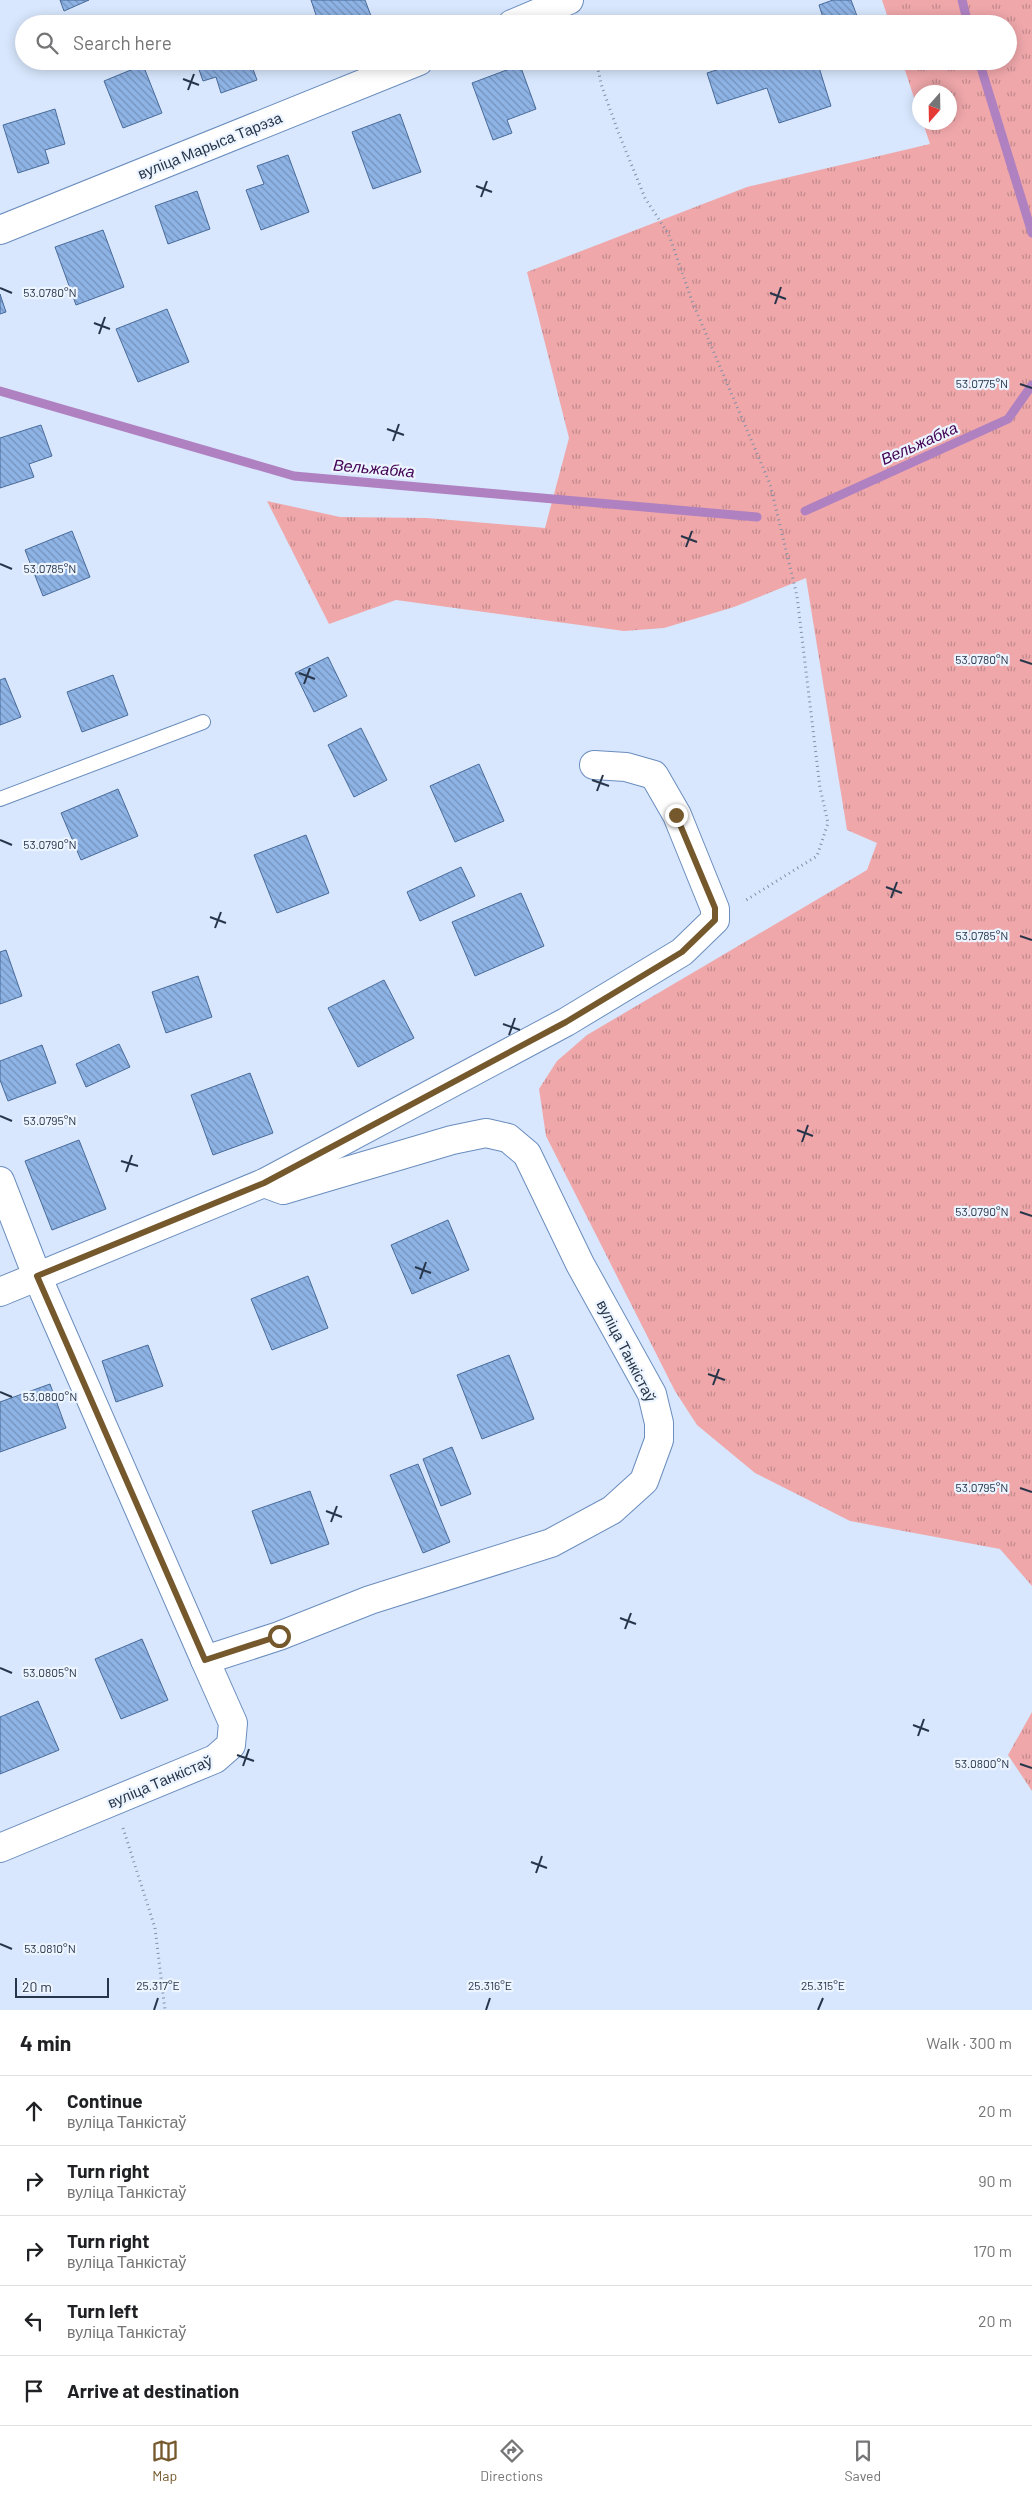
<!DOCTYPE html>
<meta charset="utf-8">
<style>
body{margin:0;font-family:Barlow,sans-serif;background:#f6f6f6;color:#202124}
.compass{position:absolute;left:912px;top:85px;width:45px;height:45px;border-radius:50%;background:#fff;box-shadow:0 2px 12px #0003;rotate:200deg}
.scale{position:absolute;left:15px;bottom:12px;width:94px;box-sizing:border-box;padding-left:5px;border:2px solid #263549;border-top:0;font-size:14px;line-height:18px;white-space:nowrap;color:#263549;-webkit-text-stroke:4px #ecf4ff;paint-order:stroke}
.stop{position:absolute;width:15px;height:15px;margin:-11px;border:4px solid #75582c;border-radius:50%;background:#fff}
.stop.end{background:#75582c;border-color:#fff;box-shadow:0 1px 5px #0008}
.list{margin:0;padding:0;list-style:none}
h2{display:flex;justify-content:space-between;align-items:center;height:65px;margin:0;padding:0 20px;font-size:21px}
h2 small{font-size:16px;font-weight:400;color:#757577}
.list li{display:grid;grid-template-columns:32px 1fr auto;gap:15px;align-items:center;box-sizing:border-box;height:70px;padding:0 20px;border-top:1px solid #e0e0e0}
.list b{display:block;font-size:19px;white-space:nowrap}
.list p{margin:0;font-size:16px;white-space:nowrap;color:#757577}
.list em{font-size:16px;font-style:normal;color:#757577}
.icon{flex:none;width:28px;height:28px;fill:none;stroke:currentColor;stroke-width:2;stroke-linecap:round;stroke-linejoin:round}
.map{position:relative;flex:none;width:1032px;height:2010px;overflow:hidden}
.search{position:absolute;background:#fff;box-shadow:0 2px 12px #0003;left:15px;right:15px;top:15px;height:55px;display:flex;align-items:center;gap:12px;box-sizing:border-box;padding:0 18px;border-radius:28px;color:#757577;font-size:19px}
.sheet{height:415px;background:#fff}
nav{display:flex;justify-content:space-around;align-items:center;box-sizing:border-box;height:70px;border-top:1px solid #e0e0e0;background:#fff;font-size:14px;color:#757577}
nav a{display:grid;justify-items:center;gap:2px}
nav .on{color:#75582c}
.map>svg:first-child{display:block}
.grass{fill:url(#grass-tufts)}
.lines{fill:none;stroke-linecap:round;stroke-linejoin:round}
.stream{stroke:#af81c1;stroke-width:9}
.building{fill:url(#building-back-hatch);stroke:#496b99}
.lane-casing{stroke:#6a8dbe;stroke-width:16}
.street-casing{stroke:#6a8dbe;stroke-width:30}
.path{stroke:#8291a6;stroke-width:3;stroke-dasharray:1 4;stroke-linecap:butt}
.lane{stroke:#fff;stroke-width:14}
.street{stroke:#fff;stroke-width:28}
.route{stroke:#75582c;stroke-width:6}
.ticks{fill:none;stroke:#263549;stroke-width:2}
.labels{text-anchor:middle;stroke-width:4.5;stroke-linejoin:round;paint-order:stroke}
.street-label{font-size:15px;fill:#263549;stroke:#ecf4ff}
.water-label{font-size:16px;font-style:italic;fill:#420354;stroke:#ecf4ff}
.ticks-label{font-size:12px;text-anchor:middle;fill:#263549;stroke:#ecf4ff;stroke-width:4.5;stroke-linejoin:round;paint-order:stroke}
</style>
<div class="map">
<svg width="1032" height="2010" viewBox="0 0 1032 2010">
<defs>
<pattern id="grass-tufts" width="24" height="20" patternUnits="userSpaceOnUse" patternTransform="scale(1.25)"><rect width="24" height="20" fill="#efa7aa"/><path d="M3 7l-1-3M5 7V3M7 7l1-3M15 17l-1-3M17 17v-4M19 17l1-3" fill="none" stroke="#c1898c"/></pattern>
<pattern id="building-back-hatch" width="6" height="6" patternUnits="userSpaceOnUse" patternTransform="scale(1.25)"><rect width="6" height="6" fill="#8eb3e5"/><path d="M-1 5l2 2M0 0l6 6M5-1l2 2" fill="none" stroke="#7492bc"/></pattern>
</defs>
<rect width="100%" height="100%" fill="#d8e7fd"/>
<!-- grass -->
<g class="grass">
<path d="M882,0h150v1586l-32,-37 -150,-28 -95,-48 -58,-48 -22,-34 -129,-255 -7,-47 18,-28 30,-26 280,-165 10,-27 -30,-13 -41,-252 -72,29 -70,21 -40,3 -228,-31 -67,24 -62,-123 73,16 87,1 118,10 24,-90 -42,-166 220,-85 183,-43 -7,-21 27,-1v-30h-30l-1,21 -17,-52h106v-37h-118z"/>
<path d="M1032,1712v79l-24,-36z"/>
</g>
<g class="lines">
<!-- stream -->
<g class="stream">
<path d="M962,0l6,24"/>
<path d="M979,61l53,172"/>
<path d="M0,391l294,85 463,41"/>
<path d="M805,511l203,-92 24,-34"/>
</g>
</g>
<!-- building -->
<g class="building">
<path d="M60,0h29l-25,11z"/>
<path d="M311,0h54l9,24h-55z"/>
<path d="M833,0h18l9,24h-35l-6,-19z"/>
<path d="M196,61h54l7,19 -36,13 -5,-16 -13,4z"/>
<path d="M745,61h72l14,45 -52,17 -12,-35 -50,16 -10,-31z"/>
<path d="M143,65l19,48 -39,15 -19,-47z"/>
<path d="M520,65l16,44 -29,11 5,13 -19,7 -21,-57z"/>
<path d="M55,109l10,35 -20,6 4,13 -31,10 -15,-48z"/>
<path d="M400,114l21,58 -48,17 -21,-57z"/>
<path d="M288,155l21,57 -48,18 -15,-40 18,-6 -7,-18z"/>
<path d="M197,191l13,38 -42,15 -13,-38z"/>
<path d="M103,230l21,57 -48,18 -21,-58z"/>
<path d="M0,294l6,18 -6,2z"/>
<path d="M167,309l22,53 -51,20 -22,-53z"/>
<path d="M41,425l11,31 -23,8 5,13 -34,11v-50z"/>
<path d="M72,531l18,46 -47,19 -18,-46z"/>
<path d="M328,657l19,39 -33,16 -19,-39z"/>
<path d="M113,675l15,40 -46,17 -15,-40z"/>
<path d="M5,678l16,39 -21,8v-45z"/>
<path d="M361,728l26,52 -33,17 -26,-52z"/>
<path d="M479,764l25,57 -49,21 -25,-56z"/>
<path d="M118,789l20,47 -57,24 -20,-47z"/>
<path d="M306,835l23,58 -52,20 -23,-58z"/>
<path d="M461,867l14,29 -55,25 -13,-29z"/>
<path d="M521,893l23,53 -69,30 -23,-54z"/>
<path d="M6,950l16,46 -22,8v-52z"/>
<path d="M198,976l14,41 -46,16 -14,-41z"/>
<path d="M384,980l30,58 -56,29 -30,-59z"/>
<path d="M119,1044l11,23 -44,20 -10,-23z"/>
<path d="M42,1045l14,38 -48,18 -8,-21v-19z"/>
<path d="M250,1073l23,60 -60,22 -22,-60z"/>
<path d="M79,1140l27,69 -54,21 -27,-69z"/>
<path d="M448,1220l21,50 -57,24 -21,-49z"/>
<path d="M308,1276l20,52 -56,22 -21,-51z"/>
<path d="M148,1345l15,41 -47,16 -14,-41z"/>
<path d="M509,1355l25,64 -52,20 -25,-64z"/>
<path d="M50,1384l16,44 -66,24v-50z"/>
<path d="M452,1447l19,47 -30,12 -18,-47z"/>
<path d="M418,1464l32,78 -27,11 -33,-78z"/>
<path d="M310,1491l19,53 -58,20 -19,-53z"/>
<path d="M142,1639l26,61 -47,19 -26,-60z"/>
<path d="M38,1701l21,49 -59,24v-57z"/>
</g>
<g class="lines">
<defs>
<path id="lane" d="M0,799l203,-77"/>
<g id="street">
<path d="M512,24l57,-24"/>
<path d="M0,230l419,-169"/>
<path d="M0,1181l37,95 168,384 74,-24 91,-36 181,-57 61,-33 32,-29 15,-41v-17l-7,-29 -72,-130 -53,-110 -19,-16 -22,-5 -34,7 -169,50 -19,-7"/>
<path d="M0,1292l264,-109 302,-161 116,-70 33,-32v-11l-38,-94 -23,-40 -28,-8 -32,-2"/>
<path d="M0,1848l215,-89 16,-14 2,-22 -28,-63"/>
</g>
</defs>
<!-- lane casing -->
<use href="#lane" class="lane-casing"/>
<!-- street casing -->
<use href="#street" class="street-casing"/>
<!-- path -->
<g class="path">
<path d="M596,61l6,26 17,47 26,64 24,37 23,66 78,183 27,112 23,192 8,35 -11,33 -74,46"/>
<path d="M123,1828l32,100 10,82"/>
</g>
<!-- lane -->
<use href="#lane" class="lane"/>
<!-- street -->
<use href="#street" class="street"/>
</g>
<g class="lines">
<!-- route -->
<path class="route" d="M279,1636l-74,24 -168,-384 227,-93 302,-161 116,-70 33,-32v-12l-39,-93"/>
</g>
<!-- ticks -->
<path class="ticks" d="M183,79l16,6M188,90l6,-16M476,186l16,6M481,197l6,-16M0,288l12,5M770,293l16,6M775,304l6,-17M94,323l16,6M99,334l6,-17M1020,384l12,4M387,429l17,6M393,441l6,-17M681,536l16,6M686,547l6,-16M0,564l12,5M1020,660l12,4M299,673l16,6M304,684l6,-16M592,780l17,6M597,791l6,-16M0,840l12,5M886,887l16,6M891,898l6,-16M210,917l16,6M215,928l6,-16M1020,936l12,4M503,1024l17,6M509,1035l6,-17M0,1116l12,5M797,1130l16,6M802,1142l6,-17M121,1161l17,5M126,1172l6,-17M1020,1212l12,4M415,1267l16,6M420,1279l6,-17M708,1374l17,6M713,1385l6,-16M0,1392l12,5M1020,1488l12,4M326,1511l16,6M331,1522l6,-16M620,1618l16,6M625,1629l6,-16M0,1668l12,5M913,1725l16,6M918,1736l6,-17M237,1755l17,6M1020,1764l12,4M243,1766l6,-17M531,1862l16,6M536,1873l6,-17M0,1944l12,5M154,2010l4,-12M486,2010l4,-12M818,2010l5,-12"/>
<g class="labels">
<!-- street labels -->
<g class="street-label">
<text transform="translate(210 146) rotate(-22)" y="5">вуліца Марыса Тарэза</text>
<text transform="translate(626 1351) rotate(63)" y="5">вуліца Танкістаў</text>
<text transform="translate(160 1782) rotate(-23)" y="5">вуліца Танкістаў</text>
</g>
<!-- water labels -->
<g class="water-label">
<text transform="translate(919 443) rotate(-24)" y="6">Вельжабка</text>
<text transform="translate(374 468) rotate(5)" y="6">Вельжабка</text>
</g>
</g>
<g class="ticks-label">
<text x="50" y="297">53.0780°N</text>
<text x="982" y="388">53.0775°N</text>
<text x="50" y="573">53.0785°N</text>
<text x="982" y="664">53.0780°N</text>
<text x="50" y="849">53.0790°N</text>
<text x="982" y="940">53.0785°N</text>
<text x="50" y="1125">53.0795°N</text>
<text x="982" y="1216">53.0790°N</text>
<text x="50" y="1401">53.0800°N</text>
<text x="982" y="1492">53.0795°N</text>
<text x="50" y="1677">53.0805°N</text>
<text x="982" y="1768">53.0800°N</text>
<text x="50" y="1953">53.0810°N</text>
<text x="158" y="1990">25.317°E</text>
<text x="490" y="1990">25.316°E</text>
<text x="823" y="1990">25.315°E</text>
</g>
</svg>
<svg class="compass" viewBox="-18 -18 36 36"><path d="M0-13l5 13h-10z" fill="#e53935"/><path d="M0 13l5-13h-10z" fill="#757577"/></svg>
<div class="scale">20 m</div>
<div class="stop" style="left:279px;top:1636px"></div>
<div class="stop end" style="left:676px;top:815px"></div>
<div class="search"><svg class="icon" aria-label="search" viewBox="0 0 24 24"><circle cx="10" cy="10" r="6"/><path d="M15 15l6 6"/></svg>Search here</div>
</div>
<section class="sheet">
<h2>4 min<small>Walk · 300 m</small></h2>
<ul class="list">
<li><svg class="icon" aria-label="ahead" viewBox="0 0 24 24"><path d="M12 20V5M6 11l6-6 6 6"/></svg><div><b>Continue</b><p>вуліца Танкістаў</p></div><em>20 m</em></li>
<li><svg class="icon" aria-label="right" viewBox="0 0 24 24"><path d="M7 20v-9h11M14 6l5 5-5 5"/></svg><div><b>Turn right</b><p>вуліца Танкістаў</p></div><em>90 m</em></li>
<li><svg class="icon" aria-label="right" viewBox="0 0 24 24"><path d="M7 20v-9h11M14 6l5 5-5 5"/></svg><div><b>Turn right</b><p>вуліца Танкістаў</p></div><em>170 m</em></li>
<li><svg class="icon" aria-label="left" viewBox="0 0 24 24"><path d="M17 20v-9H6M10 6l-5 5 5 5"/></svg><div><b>Turn left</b><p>вуліца Танкістаў</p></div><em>20 m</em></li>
<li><svg class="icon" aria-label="arrive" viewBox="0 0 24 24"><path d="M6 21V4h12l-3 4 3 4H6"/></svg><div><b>Arrive at destination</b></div></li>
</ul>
</section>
<nav>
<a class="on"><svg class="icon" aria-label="map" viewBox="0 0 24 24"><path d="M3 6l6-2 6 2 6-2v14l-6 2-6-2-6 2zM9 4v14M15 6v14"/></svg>Map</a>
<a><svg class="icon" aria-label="directions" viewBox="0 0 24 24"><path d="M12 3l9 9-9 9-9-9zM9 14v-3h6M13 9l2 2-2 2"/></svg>Directions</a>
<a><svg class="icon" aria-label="saved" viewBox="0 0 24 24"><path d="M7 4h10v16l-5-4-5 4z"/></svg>Saved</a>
</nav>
